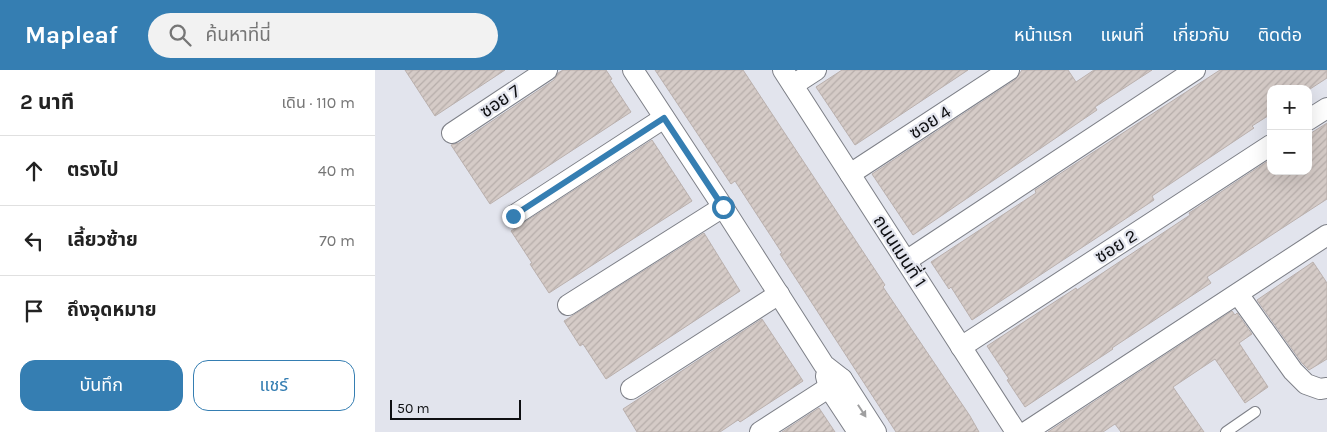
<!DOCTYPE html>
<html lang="th">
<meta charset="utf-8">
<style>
body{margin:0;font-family:Karla,"Noto Sans Thai",sans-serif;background:#f2f2f2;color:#222}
.controls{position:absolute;right:15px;top:15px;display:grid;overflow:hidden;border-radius:10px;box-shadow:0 5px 20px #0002}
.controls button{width:45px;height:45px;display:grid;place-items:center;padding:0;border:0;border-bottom:1px solid #e0e0e0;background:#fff;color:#222;font:25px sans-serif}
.scale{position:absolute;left:15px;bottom:12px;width:131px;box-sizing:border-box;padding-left:5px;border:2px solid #0e0f12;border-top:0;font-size:14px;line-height:18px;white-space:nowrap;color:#0e0f12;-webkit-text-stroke:4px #e2e4ed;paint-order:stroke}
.stop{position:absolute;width:15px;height:15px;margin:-11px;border:4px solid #357eb2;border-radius:50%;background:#fff}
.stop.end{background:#357eb2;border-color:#fff;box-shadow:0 1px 5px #0008}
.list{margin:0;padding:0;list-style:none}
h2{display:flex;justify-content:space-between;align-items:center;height:65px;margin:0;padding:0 20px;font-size:21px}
h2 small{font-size:16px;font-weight:400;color:#767676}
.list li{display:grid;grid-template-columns:32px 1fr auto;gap:15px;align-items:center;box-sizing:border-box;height:70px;padding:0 20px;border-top:1px solid #e0e0e0}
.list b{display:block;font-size:19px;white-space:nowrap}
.list em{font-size:16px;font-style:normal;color:#767676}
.actions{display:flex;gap:10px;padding:15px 20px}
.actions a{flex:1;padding:11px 0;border:1px solid #357eb2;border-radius:15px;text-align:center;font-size:18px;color:#357eb2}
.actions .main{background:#357eb2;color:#fff}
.icon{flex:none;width:28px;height:28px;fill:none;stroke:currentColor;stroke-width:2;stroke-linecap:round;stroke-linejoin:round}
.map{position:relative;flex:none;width:952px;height:362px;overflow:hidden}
header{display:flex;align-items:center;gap:30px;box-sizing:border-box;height:70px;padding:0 25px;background:#357eb2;color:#fff}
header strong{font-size:24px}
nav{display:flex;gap:28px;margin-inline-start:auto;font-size:18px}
.search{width:350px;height:45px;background:#f2f2f2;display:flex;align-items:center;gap:12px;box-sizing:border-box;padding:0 18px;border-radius:28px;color:#767676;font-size:19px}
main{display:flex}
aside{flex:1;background:#fff}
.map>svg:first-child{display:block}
.building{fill:url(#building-hatch);stroke:#bab0ad}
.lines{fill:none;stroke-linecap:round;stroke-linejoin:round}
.lane-casing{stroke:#7e8088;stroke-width:12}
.street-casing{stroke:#7e8088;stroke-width:22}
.lane{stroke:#fff;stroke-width:10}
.street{stroke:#fff;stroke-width:20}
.oneway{fill:#9f9fa0}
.route{stroke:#357eb2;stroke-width:6}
.labels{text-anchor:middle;stroke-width:4.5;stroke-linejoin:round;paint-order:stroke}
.street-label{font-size:18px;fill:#0e0f12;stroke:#e2e4ed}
</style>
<header>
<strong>Mapleaf</strong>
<div class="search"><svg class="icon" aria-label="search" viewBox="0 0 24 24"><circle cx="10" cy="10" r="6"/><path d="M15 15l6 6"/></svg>ค้นหาที่นี่</div>
<nav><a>หน้าแรก</a><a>แผนที่</a><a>เกี่ยวกับ</a><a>ติดต่อ</a></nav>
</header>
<main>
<aside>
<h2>2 นาที<small>เดิน · 110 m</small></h2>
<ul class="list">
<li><svg class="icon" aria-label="ahead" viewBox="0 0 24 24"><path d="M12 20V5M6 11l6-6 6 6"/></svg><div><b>ตรงไป</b></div><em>40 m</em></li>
<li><svg class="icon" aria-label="left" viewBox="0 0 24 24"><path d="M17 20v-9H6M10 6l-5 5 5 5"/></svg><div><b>เลี้ยวซ้าย</b></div><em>70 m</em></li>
<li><svg class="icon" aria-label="arrive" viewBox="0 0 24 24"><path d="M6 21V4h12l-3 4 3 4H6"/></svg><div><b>ถึงจุดหมาย</b></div></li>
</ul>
<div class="actions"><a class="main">บันทึก</a><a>แชร์</a></div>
</aside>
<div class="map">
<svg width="952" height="362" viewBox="0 0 952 362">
<defs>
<pattern id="building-hatch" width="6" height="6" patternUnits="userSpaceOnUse" patternTransform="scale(1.25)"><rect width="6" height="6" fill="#d5cbc7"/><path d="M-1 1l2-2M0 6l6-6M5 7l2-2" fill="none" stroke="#b6adaa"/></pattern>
</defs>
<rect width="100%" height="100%" fill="#e2e4ed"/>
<!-- building -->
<g class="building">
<path d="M30,0h100l-70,46z"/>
<path d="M188,0h43l6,9 -2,1 21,32 -141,92 -39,-59 8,-2 95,-63 4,-7z"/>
<path d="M280,0h88l142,215 -2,2 87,129 9,16h-83l-116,-178 2,-1 -47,-72 -4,3z"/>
<path d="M467,0h126l-113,75 -39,-58z"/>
<path d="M647,0h46l8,12 18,-12h58l-57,37 2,3 -184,125 -41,-61 143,-94z"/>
<path d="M845,0h107v8l-17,11h-39v25l-19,12 2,2 -102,68 2,4 -182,120 -21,-33 -2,2 -18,-27 105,-69 -1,-3z"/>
<path d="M952,53v76l-120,78 4,6 -99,65 1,1 -88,58 -18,-27 2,-1 -22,-33 89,-58 1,2 113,-75 -1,-2 79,-52 3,3v7h37v-36z"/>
<path d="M277,70l40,61 -143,92 -19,-29 2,-1 -21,-32z"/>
<path d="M329,163l36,58 -134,88 -23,-35 -3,2 -16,-25z"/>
<path d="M938,192l14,21v76l-18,11 -7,-7 -45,-63z"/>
<path d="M857,241l3,4 2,-2 15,21 -13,9 29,44 -23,16 -30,-44 -42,28 31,45h-83l-6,-8 -12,8h-55z"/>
<path d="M387,249l41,62 -63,41 -2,-2 -18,12h-83l-14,-23z"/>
<path d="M444,338l16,24h-53z"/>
</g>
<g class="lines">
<defs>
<path id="lane" d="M851,362l29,-20"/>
<g id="street">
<path d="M258,0l90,137 101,158 18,14 34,53"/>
<path d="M408,0l233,362"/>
<path d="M418,15l23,-15"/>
<path d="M933,50l19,-12"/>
<path d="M77,63l95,-63"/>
<path d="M475,104l159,-104"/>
<path d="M138,146l151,-98"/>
<path d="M531,191l289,-191"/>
<path d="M863,224l55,77 13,13 14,5 7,-1"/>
<path d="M193,235l155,-98"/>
<path d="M586,277l310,-202"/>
<path d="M451,306l3,12 29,44"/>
<path d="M256,319l148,-95"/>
<path d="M385,362l82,-53"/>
<path d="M651,362l301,-197"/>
</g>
</defs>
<!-- lane casing -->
<use href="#lane" class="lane-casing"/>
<!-- street casing -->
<use href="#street" class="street-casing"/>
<!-- lane -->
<use href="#lane" class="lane"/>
<!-- street -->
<use href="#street" class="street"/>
</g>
<!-- one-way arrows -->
<defs><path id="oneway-solid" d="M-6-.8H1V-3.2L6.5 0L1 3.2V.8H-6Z" transform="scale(1.25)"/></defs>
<use class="oneway" href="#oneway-solid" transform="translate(487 341) rotate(57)"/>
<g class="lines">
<!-- route -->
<path class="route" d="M138,146l151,-98 59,89"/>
</g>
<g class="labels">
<!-- street labels -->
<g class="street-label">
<text transform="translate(125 31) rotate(-34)" y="6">ซอย 7</text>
<text transform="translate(555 52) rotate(-33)" y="6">ซอย 4</text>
<text transform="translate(741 176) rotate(-33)" y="6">ซอย 2</text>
<text transform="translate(525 181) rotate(57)" y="6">ถนนเมนที่ 1</text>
</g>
</g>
</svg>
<div class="controls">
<button>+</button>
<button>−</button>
</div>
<div class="scale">50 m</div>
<div class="stop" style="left:348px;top:137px"></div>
<div class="stop end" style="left:138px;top:146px"></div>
</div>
</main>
